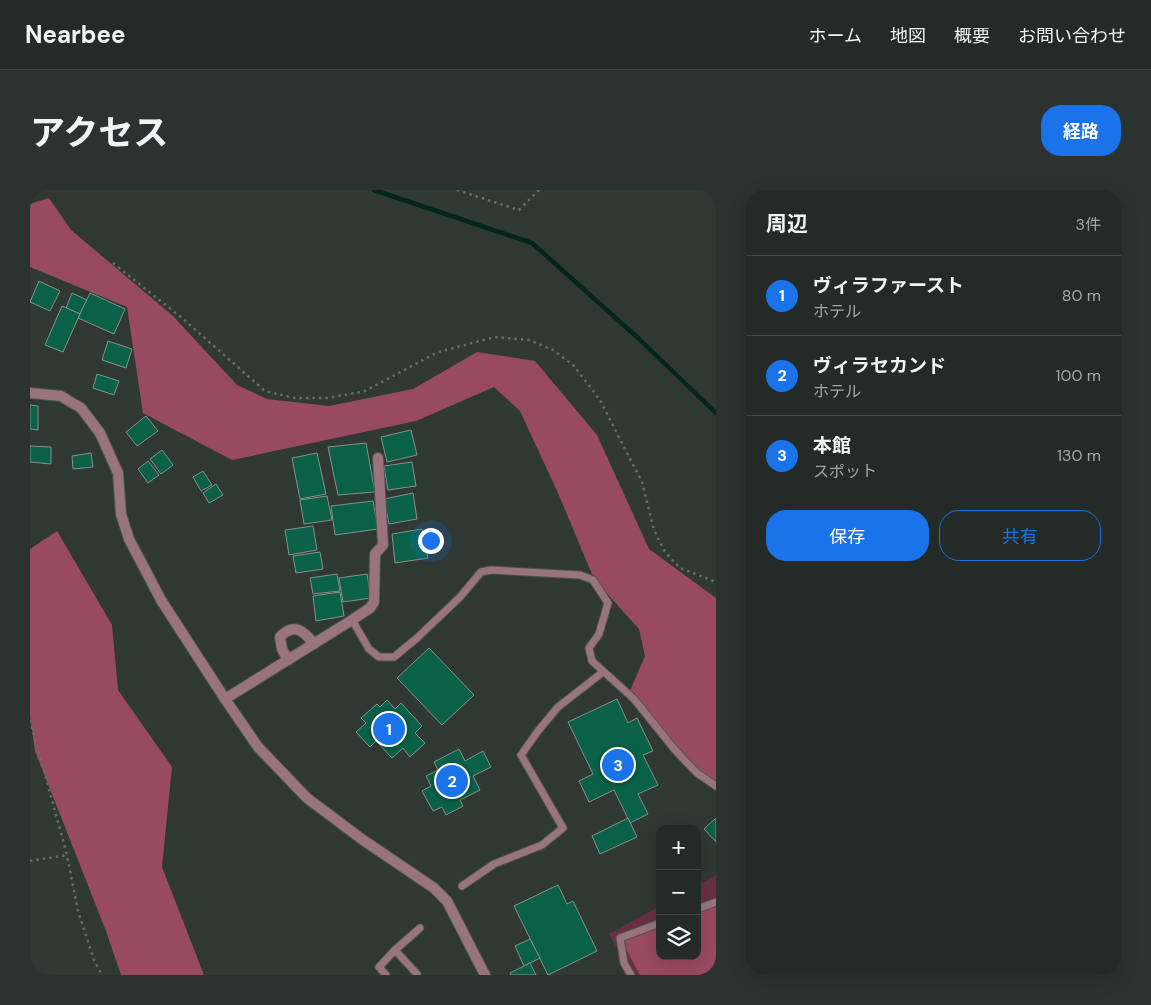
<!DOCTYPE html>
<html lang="ja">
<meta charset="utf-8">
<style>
body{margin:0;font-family:"DM Sans","Noto Sans JP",sans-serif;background:#2c322f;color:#f1f3f6}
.controls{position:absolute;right:15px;bottom:15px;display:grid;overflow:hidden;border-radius:10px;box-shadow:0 5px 20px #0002}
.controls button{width:45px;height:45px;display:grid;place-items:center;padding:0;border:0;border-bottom:1px solid #414644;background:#242a27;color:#f1f3f6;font:25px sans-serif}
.you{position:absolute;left:400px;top:350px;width:18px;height:18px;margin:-12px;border:4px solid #fff;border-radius:50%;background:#1a73e8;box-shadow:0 0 0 8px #1a73e833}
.badge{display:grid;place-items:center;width:32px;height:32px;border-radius:50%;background:#1a73e8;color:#fff;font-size:16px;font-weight:700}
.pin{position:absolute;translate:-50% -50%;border:2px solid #fff;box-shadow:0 1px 5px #0006}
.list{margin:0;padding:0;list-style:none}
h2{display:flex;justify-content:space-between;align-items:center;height:65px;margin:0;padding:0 20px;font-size:21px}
h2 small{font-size:16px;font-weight:400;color:#a3a7a7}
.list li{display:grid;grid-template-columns:32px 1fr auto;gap:15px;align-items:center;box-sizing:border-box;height:80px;padding:0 20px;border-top:1px solid #414644}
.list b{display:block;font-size:19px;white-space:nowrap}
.list p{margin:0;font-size:16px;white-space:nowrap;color:#a3a7a7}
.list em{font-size:16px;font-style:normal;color:#a3a7a7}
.actions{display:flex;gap:10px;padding:15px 20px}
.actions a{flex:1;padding:11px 0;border:1px solid #1a73e8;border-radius:20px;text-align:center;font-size:18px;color:#1a73e8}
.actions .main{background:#1a73e8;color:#fff}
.icon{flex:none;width:28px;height:28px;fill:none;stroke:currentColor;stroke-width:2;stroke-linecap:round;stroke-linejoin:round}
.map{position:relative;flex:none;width:686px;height:785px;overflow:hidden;border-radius:20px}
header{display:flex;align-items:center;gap:30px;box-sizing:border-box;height:70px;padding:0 25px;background:#242a27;border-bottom:1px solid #414644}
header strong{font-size:24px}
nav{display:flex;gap:28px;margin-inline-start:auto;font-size:18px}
.intro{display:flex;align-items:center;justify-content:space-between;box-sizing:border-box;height:120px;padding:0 30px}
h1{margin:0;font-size:35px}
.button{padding:12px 22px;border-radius:20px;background:#1a73e8;color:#fff;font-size:18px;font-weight:700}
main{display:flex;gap:30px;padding:0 30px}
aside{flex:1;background:#242a27;border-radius:20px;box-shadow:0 5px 20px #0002}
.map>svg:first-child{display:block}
.green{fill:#693043}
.forest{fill:#994a63}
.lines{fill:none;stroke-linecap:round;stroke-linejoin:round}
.stream{stroke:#04251a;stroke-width:4.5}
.building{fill:#0b6148;stroke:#87918c}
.service-casing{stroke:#4c5450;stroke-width:9}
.minor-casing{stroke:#4c5450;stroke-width:12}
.path{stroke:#676e6a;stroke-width:2.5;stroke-dasharray:2.5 4;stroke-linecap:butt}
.service{stroke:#99747e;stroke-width:7}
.minor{stroke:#99747e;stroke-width:10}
</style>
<header>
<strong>Nearbee</strong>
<nav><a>ホーム</a><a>地図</a><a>概要</a><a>お問い合わせ</a></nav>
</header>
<div class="intro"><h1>アクセス</h1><a class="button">経路</a></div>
<main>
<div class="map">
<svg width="686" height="785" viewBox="0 0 686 785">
<rect width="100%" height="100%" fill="#303834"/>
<!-- green -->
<path class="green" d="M686,685v100h-85l-22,-41 51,-28v50h37v-70z"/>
<!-- forest -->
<g class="forest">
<path d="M19,8l22,32 102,86 64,69 30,14 62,7 84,-17 64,-37 58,9 62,74 52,114 67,49v188l-29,-20 -58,-73 16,-37 -6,-27 -45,-50 -36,-86 -38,-82 -26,-24 -78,34 -184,39 -89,-47 -16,-106 -97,-40v-63z"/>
<path d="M27,341l55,94 6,65 54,77 -10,100 42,108h-83l-15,-44 -71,-180 -5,-36v-166z"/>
<path d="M686,712v73h-76l-20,-37 40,-15v33h37v-47z"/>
</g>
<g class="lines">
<!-- stream -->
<path class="stream" d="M344,0l158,53 105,94 79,76"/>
</g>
<!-- building -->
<g class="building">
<path d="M9,91l21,10 -10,20 -20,-9z"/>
<path d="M42,103l15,7 -7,14 -14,-6z"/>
<path d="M60,103l35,16 -11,25 -36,-16z"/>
<path d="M32,116l18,8 -17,38 -18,-7z"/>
<path d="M78,151l24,8 -6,19 -24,-8z"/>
<path d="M67,184l22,7 -5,14 -21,-7z"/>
<path d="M0,215l8,1v24l-8,-1z"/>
<path d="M116,226l12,15 -21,15 -11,-14z"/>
<path d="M381,240l6,25 -30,7 -6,-25z"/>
<path d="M336,253l9,49 -37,3 -10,-48z"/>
<path d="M0,256l21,1v17l-21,-2z"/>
<path d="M132,260l11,15 -12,9 -11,-15z"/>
<path d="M61,263l2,14 -20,2 -1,-13z"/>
<path d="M287,263l9,41 -26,5 -8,-41z"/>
<path d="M118,271l11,14 -11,8 -10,-14z"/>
<path d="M382,272l4,24 -28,4 -4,-24z"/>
<path d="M173,281l9,14 -11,6 -8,-14z"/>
<path d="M186,294l7,11 -14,8 -6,-10z"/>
<path d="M383,303l4,26 -28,5 -5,-25z"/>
<path d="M297,306l5,24 -28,4 -4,-24z"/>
<path d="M343,311l5,28 -43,6 -4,-29z"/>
<path d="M283,336l4,24 -28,5 -4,-25z"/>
<path d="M392,339l6,29 -33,5 -3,-29z"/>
<path d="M290,362l3,17 -27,4 -3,-17z"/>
<path d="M307,384l3,17 -27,3 -3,-16z"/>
<path d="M337,384l4,24 -28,4 -4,-24z"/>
<path d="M310,402l4,24 -28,5 -3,-25z"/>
<path d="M399,458l45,47 -32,30 -45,-47z"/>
<path d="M587,509l11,24 9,-5 16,33 -10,4 15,30 -20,9 10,20 -18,9 -16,-33 -25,12 -10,-21 14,-7 -25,-52z"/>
<path d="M357,510l8,9 6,-6 21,23 -7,7 10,10 -15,14 -7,-9 -11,10 -16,-17 -6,6 -14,-15 10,-9 -5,-5 16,-14 3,3z"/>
<path d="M429,559l6,12 18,-10 8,16 -18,9 7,14 -20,10 3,6 -17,9 -4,-8 -9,4 -11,-20 9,-5 -5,-10 12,-6 -4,-8z"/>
<path d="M598,628l9,19 -37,17 -8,-18z"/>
<path d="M686,628v24l-12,-13z"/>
<path d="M528,695l9,19 6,-3 24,50 -49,24 -34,-69z"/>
<path d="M500,749l10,19 -16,8 -9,-20z"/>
<path d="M500,773l6,12h-25l-1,-2z"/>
</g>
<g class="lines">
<defs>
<g id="service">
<path d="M322,430l17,29 10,8h15l23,-19 43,-41 21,-25 10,-2 89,5 13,5 15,23 -9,31 -10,14 3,13 42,38 41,51 22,23 19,13"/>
<path d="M432,696l32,-22 48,-19 21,-17 -42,-73 17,-24 20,-24 45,-35"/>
<path d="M667,719l19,-7"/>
<path d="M387,784l-22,-24 25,-22"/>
<path d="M356,785l-7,-8 16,-17"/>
<path d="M601,785l-7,-12 -4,-25 40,-15"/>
</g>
<g id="minor">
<path d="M0,203l31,3 8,5 12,7 19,25 18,40 3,41 8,25 32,61 64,99 33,48 49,51 56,42 71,48 13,13 38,74"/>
<path d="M258,470l-6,-11 -2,-12c14,-15 24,-6 34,7"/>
<path d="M195,509l127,-79 18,-12 4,-6 1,-48 8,-9 -5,-87"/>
</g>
</defs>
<!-- service casing -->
<use href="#service" class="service-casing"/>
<!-- minor casing -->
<use href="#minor" class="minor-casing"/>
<!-- path -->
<g class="path">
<path d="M427,0l62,20 20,-20"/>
<path d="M83,73l69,55 83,73 30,7h33l37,-7 73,-39 57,-15 34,3 24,10 21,16 26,34 42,82 12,48 11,22 15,16 36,14"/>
<path d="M0,530l37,135 11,56 16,49 8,15"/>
<path d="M0,671l37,-6"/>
</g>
<!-- service -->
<use href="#service" class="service"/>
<!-- minor -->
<use href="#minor" class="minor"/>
</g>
</svg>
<div class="controls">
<button>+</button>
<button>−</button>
<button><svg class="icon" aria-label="layers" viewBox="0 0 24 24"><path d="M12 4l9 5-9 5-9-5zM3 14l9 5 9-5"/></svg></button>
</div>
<div class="you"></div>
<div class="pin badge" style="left:359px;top:539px">1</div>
<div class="pin badge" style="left:422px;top:591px">2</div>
<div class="pin badge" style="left:588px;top:575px">3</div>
</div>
<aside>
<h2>周辺<small>3件</small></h2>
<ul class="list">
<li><span class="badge">1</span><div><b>ヴィラファースト</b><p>ホテル</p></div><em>80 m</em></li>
<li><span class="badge">2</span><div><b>ヴィラセカンド</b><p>ホテル</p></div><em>100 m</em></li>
<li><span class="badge">3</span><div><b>本館</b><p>スポット</p></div><em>130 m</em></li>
</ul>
<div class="actions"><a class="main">保存</a><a>共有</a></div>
</aside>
</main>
